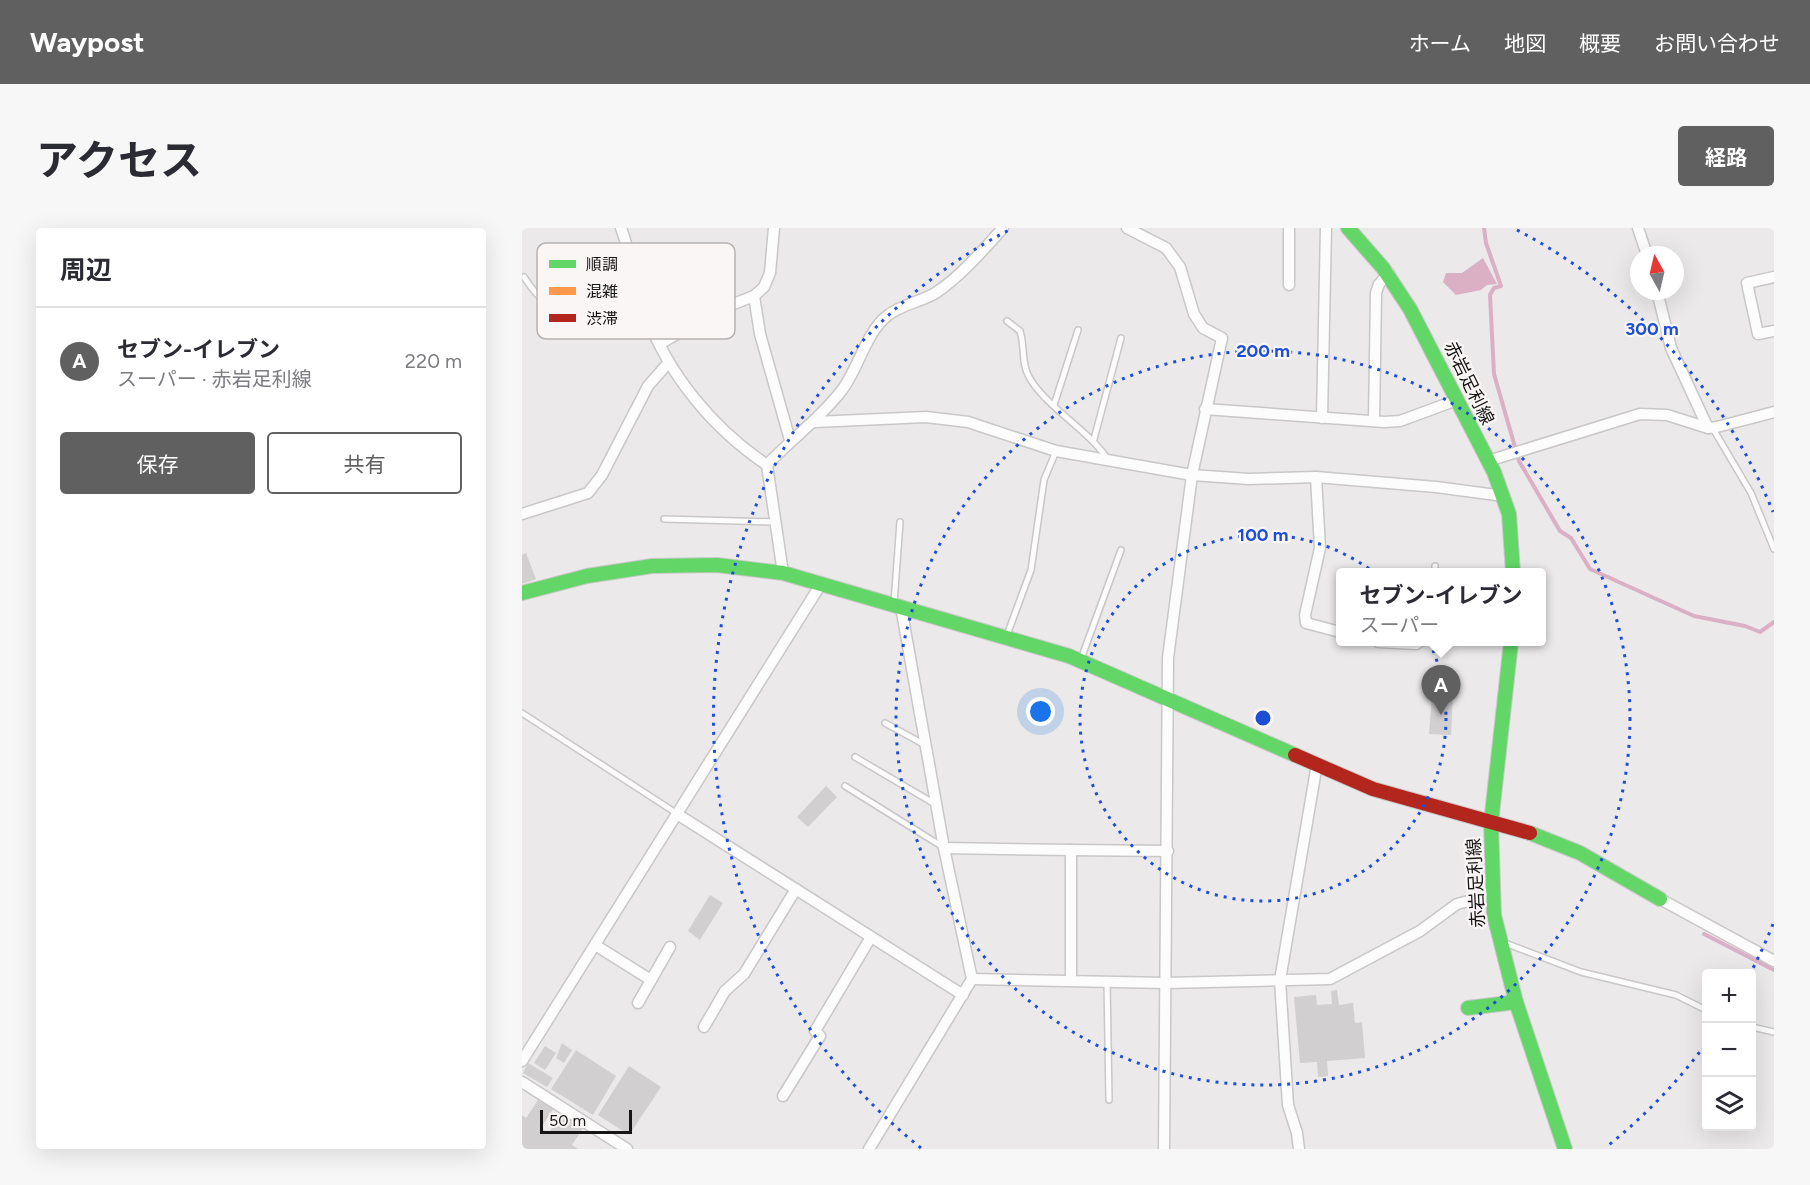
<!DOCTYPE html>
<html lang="ja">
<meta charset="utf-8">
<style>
body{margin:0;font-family:Figtree,"Noto Sans JP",sans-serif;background:#f7f7f7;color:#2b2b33}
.controls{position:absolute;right:18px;bottom:18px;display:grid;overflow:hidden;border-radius:6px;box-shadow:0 6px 24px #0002}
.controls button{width:54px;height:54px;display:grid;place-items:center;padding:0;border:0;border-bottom:2px solid #e1e1e2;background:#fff;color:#2b2b33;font:30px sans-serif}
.compass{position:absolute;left:1108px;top:18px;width:54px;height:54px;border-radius:50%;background:#fff;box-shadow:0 6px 24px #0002;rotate:352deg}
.scale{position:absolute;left:18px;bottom:15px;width:92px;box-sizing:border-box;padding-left:6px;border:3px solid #171616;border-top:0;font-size:16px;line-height:21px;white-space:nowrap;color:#171616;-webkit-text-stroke:4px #f9f6f5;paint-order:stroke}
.you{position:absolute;left:519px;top:484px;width:21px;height:21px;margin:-15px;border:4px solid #fff;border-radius:50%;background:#1a73e8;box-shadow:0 0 0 9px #1a73e833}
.badge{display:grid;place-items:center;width:39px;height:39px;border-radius:50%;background:#616060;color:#fff;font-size:20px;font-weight:700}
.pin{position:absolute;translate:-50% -50px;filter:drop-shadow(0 2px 3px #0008)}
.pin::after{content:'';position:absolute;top:32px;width:21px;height:18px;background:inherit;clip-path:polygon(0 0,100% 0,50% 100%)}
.popup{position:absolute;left:814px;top:340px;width:210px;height:78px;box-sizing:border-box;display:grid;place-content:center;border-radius:6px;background:#fff;filter:drop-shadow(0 2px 4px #0005);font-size:20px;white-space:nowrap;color:#7c7c81}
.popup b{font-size:22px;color:#2b2b33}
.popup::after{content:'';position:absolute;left:50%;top:100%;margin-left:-12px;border:12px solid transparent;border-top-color:#fff}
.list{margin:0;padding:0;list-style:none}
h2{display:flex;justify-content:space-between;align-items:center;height:78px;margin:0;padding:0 24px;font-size:26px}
h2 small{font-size:20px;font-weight:400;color:#7c7c81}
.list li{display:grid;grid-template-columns:39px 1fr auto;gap:18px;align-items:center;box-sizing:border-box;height:108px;padding:0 24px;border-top:2px solid #e1e1e2}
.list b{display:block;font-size:22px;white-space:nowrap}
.list p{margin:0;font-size:20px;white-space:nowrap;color:#7c7c81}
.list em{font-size:20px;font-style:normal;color:#7c7c81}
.actions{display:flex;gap:12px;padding:18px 24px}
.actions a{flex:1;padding:14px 0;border:2px solid #616060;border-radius:6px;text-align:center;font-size:21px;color:#616060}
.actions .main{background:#616060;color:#fff}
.icon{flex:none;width:33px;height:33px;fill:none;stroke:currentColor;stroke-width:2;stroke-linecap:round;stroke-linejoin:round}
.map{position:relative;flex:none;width:1252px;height:921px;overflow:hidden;border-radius:6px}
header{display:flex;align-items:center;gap:36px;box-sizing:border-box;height:84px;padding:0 30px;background:#616060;color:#fff}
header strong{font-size:28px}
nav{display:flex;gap:33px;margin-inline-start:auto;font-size:21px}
.intro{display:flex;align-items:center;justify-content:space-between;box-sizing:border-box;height:144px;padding:0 36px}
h1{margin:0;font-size:42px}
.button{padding:15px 27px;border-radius:6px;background:#616060;color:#fff;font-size:21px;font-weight:700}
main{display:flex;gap:36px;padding:0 36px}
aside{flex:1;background:#fff;border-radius:6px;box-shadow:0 6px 24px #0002}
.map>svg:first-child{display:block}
.water{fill:#dbb0c5}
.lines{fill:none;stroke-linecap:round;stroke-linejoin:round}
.stream{stroke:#dbb0c5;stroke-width:4}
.building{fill:#d1cfcf}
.lane-casing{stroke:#c9c7c7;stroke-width:8}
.street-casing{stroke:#c9c7c7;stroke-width:13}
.fast-casing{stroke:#c9c7c7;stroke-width:16}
.jam-casing{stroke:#c9c7c7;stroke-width:16}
.lane{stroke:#fcfcfc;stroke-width:5}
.street{stroke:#fcfcfc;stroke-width:10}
.fast{stroke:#63d668;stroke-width:14}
.jam{stroke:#b3261e;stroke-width:14}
.ring{fill:none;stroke:#1d4ed8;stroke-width:3;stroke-dasharray:3 6}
.labels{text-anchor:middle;stroke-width:4.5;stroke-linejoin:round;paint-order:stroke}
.street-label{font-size:18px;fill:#171616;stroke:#f9f6f5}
.key{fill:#f9f6f5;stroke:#b5b3b2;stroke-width:1.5}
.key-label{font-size:16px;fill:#171616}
.centre{fill:#1d4ed8;stroke:#f9f6f5;stroke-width:3}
.ring-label{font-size:18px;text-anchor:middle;font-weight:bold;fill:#1d4ed8;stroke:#f9f6f5;stroke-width:4.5;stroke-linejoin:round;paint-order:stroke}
</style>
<header>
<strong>Waypost</strong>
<nav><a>ホーム</a><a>地図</a><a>概要</a><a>お問い合わせ</a></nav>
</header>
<div class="intro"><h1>アクセス</h1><a class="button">経路</a></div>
<main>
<aside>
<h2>周辺<small></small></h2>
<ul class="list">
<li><span class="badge">A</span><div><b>セブン-イレブン</b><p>スーパー · 赤岩足利線</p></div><em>220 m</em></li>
</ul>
<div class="actions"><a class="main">保存</a><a>共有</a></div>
</aside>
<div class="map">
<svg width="1252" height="921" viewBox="0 0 1252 921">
<rect width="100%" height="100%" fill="#ebe9e9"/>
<!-- water -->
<path class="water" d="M961,30l14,26 -10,1 -6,5 -25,5 -13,-13 3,-9h16z"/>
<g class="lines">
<!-- stream -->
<g class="stream">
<path d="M962,0l2,15 15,43 -7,2 -4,7 4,79 25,87 41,70 11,7 19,31 104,47 51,10 15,6 14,-10"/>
<path d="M1182,706l70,36"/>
</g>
</g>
<!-- building -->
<g class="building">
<path d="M4,325l10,26 -14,5v-29z"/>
<path d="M910,466l21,1 -2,40 -22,-1z"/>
<path d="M304,558l11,11 -29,30 -11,-10z"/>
<path d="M188,667l13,8 -23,37 -12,-9z"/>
<path d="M815,762l2,15 14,-2 2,20 7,-1 3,36 -38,3 1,15 -10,1 -1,-15 -17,1 -6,-66 22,-2 1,10 15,-1 -1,-13z"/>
<path d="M40,815l10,7 -8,13 -8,-5z"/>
<path d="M23,818l11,7 -11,17 -11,-7z"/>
<path d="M54,822l40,26 -23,39 -42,-26z"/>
<path d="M6,835l25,15 -6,9 -24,-14z"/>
<path d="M107,838l32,21 -32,48 -31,-20z"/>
<path d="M16,872l15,9 -12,19 8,5 12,-19 22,14 -11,17 6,4h-56v-34l4,3z"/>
</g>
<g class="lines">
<defs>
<g id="lane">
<path d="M2,49c5,7 11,17 18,22 31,21 68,16 103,15"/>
<path d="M485,93l13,10c5,15 1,32 9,46 18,31 56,50 78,81"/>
<path d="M532,177l24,-75"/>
<path d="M1190,199l39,66 23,56"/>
<path d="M572,211l27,-101"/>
<path d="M142,291l112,3"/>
<path d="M913,344v-6"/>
<path d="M372,375l6,-81"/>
<path d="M485,407l24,-65 13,-90 12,-29"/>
<path d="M559,431l40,-109"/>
<path d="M0,485l154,100"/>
<path d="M363,495l40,22"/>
<path d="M333,529l80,47"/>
<path d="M323,558l98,61"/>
<path d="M983,715l76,29 95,23 30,15"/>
<path d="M585,753l2,119"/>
<path d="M1230,799l22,5"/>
</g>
<g id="street">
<path d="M99,0c10,27 14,57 24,84 23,62 67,116 122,153"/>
<path d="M605,0l39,20 14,19 14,47 9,14 19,10 -30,137 -24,183 -4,491"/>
<path d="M1116,0l9,27"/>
<path d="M1252,49l-27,6 11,51 16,-3"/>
<path d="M767,57v-57"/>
<path d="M1135,63l14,57 37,80"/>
<path d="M232,68l6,38 30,106"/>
<path d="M138,116l58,-34 36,-14 10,-9 6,-14 4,-45"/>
<path d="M683,181l179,13 16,-1 57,-21"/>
<path d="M800,190l4,-190"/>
<path d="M852,193l2,-128 3,-9 10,-11"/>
<path d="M293,194l111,-5 42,5 88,29 136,24 57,4 67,-2 120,10 68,9"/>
<path d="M966,233l152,-47 27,1 41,13 9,-1 57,-15"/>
<path d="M794,249l4,71 -15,67 1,8 34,9"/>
<path d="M0,286l66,-21 14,-18 46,-89 21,-24"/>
<path d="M261,345l-16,-108c24,-26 53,-46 75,-75 15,-19 25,-59 45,-74 14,-12 35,-14 50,-24 25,-17 46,-42 66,-64"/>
<path d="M856,414l38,2 3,-2"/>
<path d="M155,586l286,181"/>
<path d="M422,620l127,2v130"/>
<path d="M549,622l97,1"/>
<path d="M1138,671l114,62"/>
<path d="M73,717l56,35"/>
<path d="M450,751l194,4 164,-4 90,-48 37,-27 35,-9"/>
<path d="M116,775l32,-56"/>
<path d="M182,799l21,-36 19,-17 52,-85"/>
<path d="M0,833l299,-477"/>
<path d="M0,854l105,67"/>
<path d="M261,868l37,-60 -5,-5 56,-94"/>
<path d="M347,921l103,-170 -28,-131 -43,-241"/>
<path d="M777,921l-2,-16 -9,-28 -8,-125 37,-216"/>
</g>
<g id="fast">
<path d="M826,0l35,40 27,41 84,163 15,42 4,58"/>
<path d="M0,365l65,-17 65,-10 65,-1 66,8 286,83 226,99"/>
<path d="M989,414l-20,181 3,92 22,87 49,147"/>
<path d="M1008,605l50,20 80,46"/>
<path d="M946,780l48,-6"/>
</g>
<path id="jam" d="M773,527l78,34 157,44"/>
</defs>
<!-- lane casing -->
<use href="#lane" class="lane-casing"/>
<!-- street casing -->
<use href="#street" class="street-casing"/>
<!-- fast casing -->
<use href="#fast" class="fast-casing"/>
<!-- jam casing -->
<use href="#jam" class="jam-casing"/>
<!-- lane -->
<use href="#lane" class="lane"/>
<!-- street -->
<use href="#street" class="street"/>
<!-- fast -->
<use href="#fast" class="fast"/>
<!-- jam -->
<use href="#jam" class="jam"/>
</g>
<!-- distance rings -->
<g class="ring">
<circle cx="741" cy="490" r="183"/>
<circle cx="741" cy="490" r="367"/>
<path d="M1251 696A550 550 0 0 1 1229 744M1183 817A550 550 0 0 1 1083 920M399 920A550 550 0 0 1 487 2M995 2A550 550 0 0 1 1251 284"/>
</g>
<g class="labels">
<!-- street labels -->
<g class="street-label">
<text transform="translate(947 155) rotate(64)" y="6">赤岩足利線</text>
<text transform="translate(954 655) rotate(-93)" y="6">赤岩足利線</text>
</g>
</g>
<!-- legend -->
<rect x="15" y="15" width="198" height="96" rx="9" class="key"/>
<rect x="27" y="32" width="27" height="8" fill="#63d668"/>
<rect x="27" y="59" width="27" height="8" fill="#ff974d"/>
<rect x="27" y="86" width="27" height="8" fill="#b3261e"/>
<g class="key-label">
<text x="64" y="42">順調</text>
<text x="64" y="69">混雑</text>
<text x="64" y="96">渋滞</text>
</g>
<circle cx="741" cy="490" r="9" class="centre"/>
<g class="ring-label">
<text x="1130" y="107">300 m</text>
<text x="741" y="129">200 m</text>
<text x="741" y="313">100 m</text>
</g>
</svg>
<div class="controls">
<button>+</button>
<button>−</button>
<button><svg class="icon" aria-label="layers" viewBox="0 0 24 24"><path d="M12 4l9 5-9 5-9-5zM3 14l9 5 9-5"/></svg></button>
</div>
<svg class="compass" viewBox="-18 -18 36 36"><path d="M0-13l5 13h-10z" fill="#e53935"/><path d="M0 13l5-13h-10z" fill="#7c7c81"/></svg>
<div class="scale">50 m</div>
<div class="you"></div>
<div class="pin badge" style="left:919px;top:487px">A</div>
<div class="popup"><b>セブン-イレブン</b>スーパー</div>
</div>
</main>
